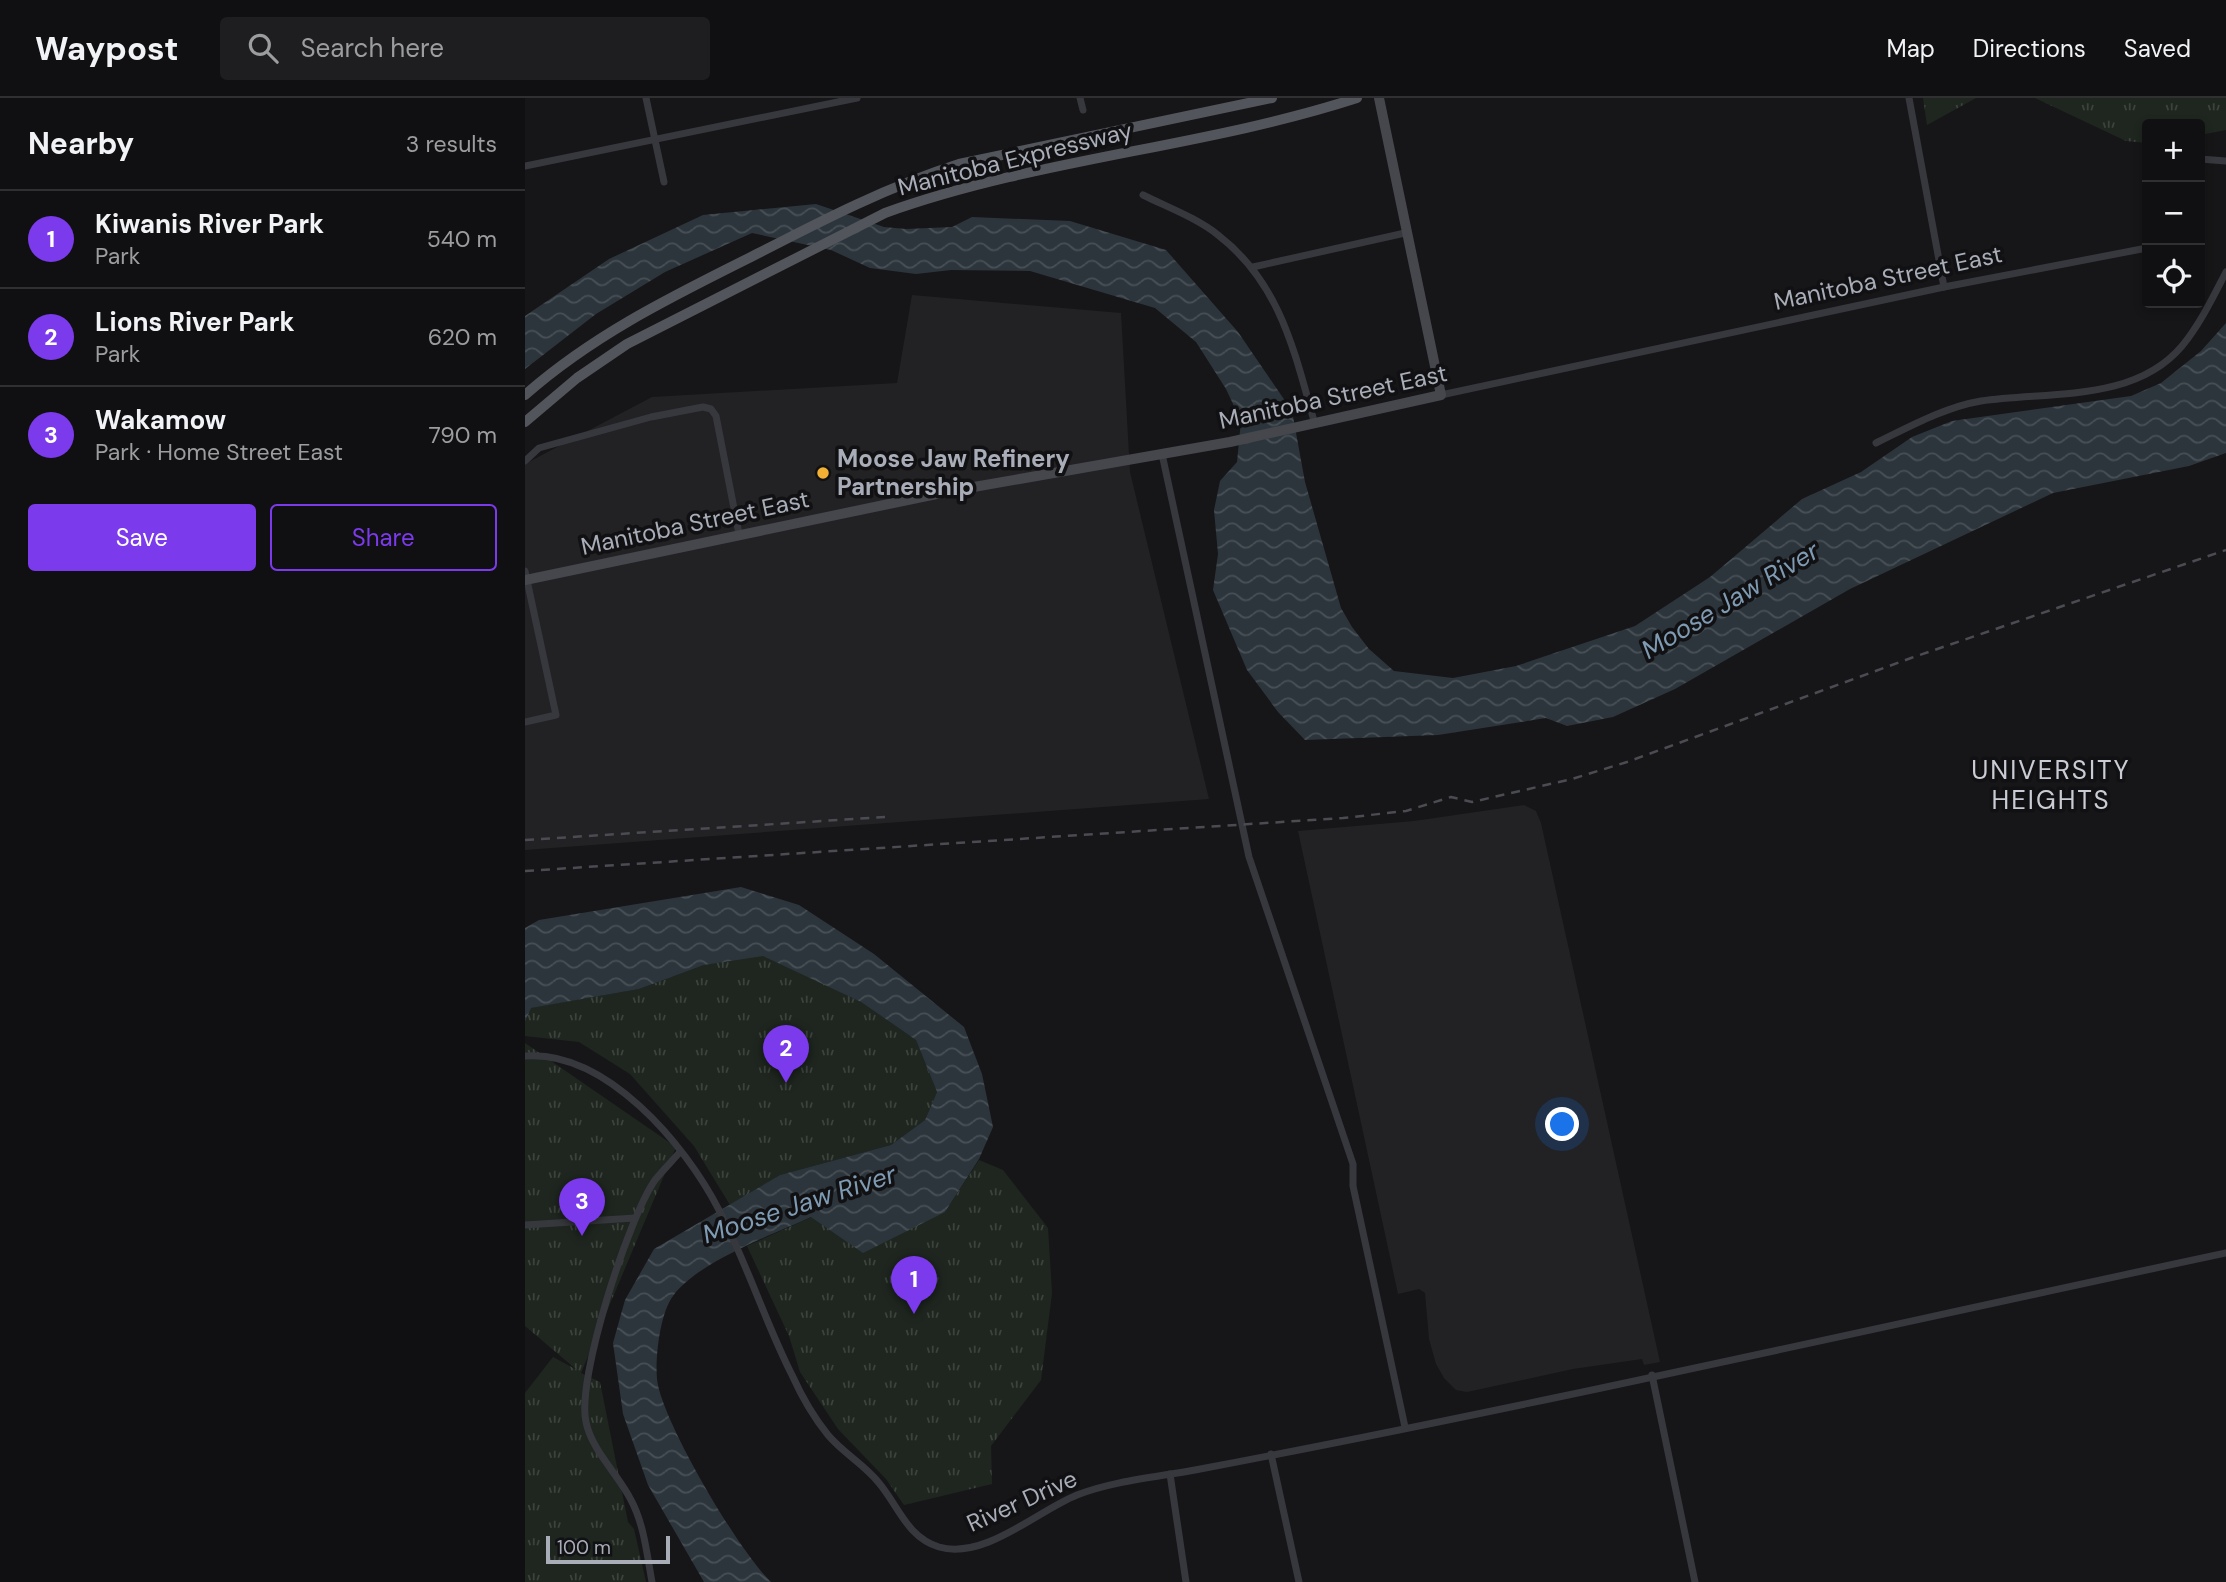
<!DOCTYPE html>
<meta charset="utf-8">
<style>
body{margin:0;font-family:"DM Sans",sans-serif;background:#1e1e20;color:#f1f3f6}
.controls{position:absolute;right:21px;top:21px;display:grid;overflow:hidden;border-radius:7px;box-shadow:0 4px 10px #0003}
.controls button{width:63px;height:63px;display:grid;place-items:center;padding:0;border:0;border-bottom:2px solid #303032;background:#101012;color:#f1f3f6;font:35px sans-serif}
.scale{position:absolute;left:21px;bottom:18px;width:124px;box-sizing:border-box;padding-left:7px;border:4px solid #a8adb8;border-top:0;font-size:19px;line-height:24px;white-space:nowrap;color:#a8adb8;-webkit-text-stroke:5px #111113;paint-order:stroke}
.you{position:absolute;left:1038px;top:1027px;width:24px;height:24px;margin:-18px;border:5px solid #fff;border-radius:50%;background:#1a73e8;box-shadow:0 0 0 10px #1a73e833}
.badge{display:grid;place-items:center;width:46px;height:46px;border-radius:50%;background:#7c3aed;color:#fff;font-size:23px;font-weight:700}
.pin{position:absolute;translate:-50% -58px;filter:drop-shadow(0 2px 4px #0008)}
.pin::after{content:'';position:absolute;top:37px;width:24px;height:21px;background:inherit;clip-path:polygon(0 0,100% 0,50% 100%)}
.list{margin:0;padding:0;list-style:none}
h2{display:flex;justify-content:space-between;align-items:center;height:91px;margin:0;padding:0 28px;font-size:30px}
h2 small{font-size:23px;font-weight:400;color:#9c9d9f}
.list li{display:grid;grid-template-columns:46px 1fr auto;gap:21px;align-items:center;box-sizing:border-box;height:98px;padding:0 28px;border-top:2px solid #303032}
.list b{display:block;font-size:26px;white-space:nowrap}
.list p{margin:0;font-size:23px;white-space:nowrap;color:#9c9d9f}
.list em{font-size:23px;font-style:normal;color:#9c9d9f}
.actions{display:flex;gap:14px;padding:21px 28px}
.actions a{flex:1;padding:16px 0;border:2px solid #7c3aed;border-radius:7px;text-align:center;font-size:24px;color:#7c3aed}
.actions .main{background:#7c3aed;color:#fff}
.icon{flex:none;width:38px;height:38px;fill:none;stroke:currentColor;stroke-width:2;stroke-linecap:round;stroke-linejoin:round}
.map{position:relative;flex:none;width:1701px;height:1484px;overflow:hidden}
header{display:flex;align-items:center;gap:42px;box-sizing:border-box;height:98px;padding:0 35px;background:#101012;border-bottom:2px solid #303032}
header strong{font-size:33px}
nav{display:flex;gap:38px;margin-inline-start:auto;font-size:24px}
.search{width:490px;height:63px;background:#1e1e20;display:flex;align-items:center;gap:18px;box-sizing:border-box;padding:0 24px;border-radius:7px;color:#9c9d9f;font-size:26px}
main{display:flex}
aside{flex:1;background:#101012}
.map>svg:first-child{display:block}
.built{fill:#222225}
.grass{fill:url(#grass-tufts)}
.water{fill:url(#water-waves)}
.lines{fill:none;stroke-linecap:round;stroke-linejoin:round}
.street{stroke:#37383d;stroke-width:7}
.secondary{stroke:#45474d;stroke-width:10}
.primary{stroke:#53555c;stroke-width:10}
.rail{stroke:#4a4c52;stroke-width:2.5;stroke-dasharray:9 7;stroke-linecap:butt}
.poi-dot{fill:#f2b134;stroke:#111113;stroke-width:2.5}
.labels{text-anchor:middle;stroke-width:7;stroke-linejoin:round;paint-order:stroke}
.street-label{font-size:24px;fill:#a8adb8;stroke:#111113}
.poi-label{font-size:24px;font-weight:bold;fill:#a8adb8;stroke:#111113;text-anchor:start}
.water-label{font-size:26px;font-style:italic;fill:#7f9bb3;stroke:#111113}
.neighbourhood-label{font-size:26px;letter-spacing:2px;fill:#c9ccd4;stroke:#111113}
</style>
<header>
<strong>Waypost</strong>
<div class="search"><svg class="icon" aria-label="search" viewBox="0 0 24 24"><circle cx="10" cy="10" r="6"/><path d="M15 15l6 6"/></svg>Search here</div>
<nav><a>Map</a><a>Directions</a><a>Saved</a></nav>
</header>
<main>
<aside>
<h2>Nearby<small>3 results</small></h2>
<ul class="list">
<li><span class="badge">1</span><div><b>Kiwanis River Park</b><p>Park</p></div><em>540 m</em></li>
<li><span class="badge">2</span><div><b>Lions River Park</b><p>Park</p></div><em>620 m</em></li>
<li><span class="badge">3</span><div><b>Wakamow</b><p>Park · Home Street East</p></div><em>790 m</em></li>
</ul>
<div class="actions"><a class="main">Save</a><a>Share</a></div>
</aside>
<div class="map">
<svg width="1701" height="1484" viewBox="0 0 1701 1484">
<defs>
<pattern id="grass-tufts" width="24" height="20" patternUnits="userSpaceOnUse" patternTransform="scale(1.75)"><rect width="24" height="20" fill="#1e261f"/><path d="M3 7l-1-3M5 7V3M7 7l1-3M15 17l-1-3M17 17v-4M19 17l1-3" fill="none" stroke="#3c433d"/></pattern>
<pattern id="water-waves" width="16" height="10" patternUnits="userSpaceOnUse" patternTransform="scale(1.75)"><rect width="16" height="10" fill="#2c353c"/><path d="M0 5q4-4 8 0t8 0" fill="none" stroke="#485056"/></pattern>
</defs>
<rect width="100%" height="100%" fill="#161618"/>
<!-- built -->
<g class="built">
<path d="M387,197l209,18 9,159 79,327 -684,51v-386l127,-67 245,-14z"/>
<path d="M999,707l12,6 5,12 119,539 -16,3 -2,-6 -69,10 -106,23 -11,-2 -12,-12 -8,-14 -7,-25 -4,-46 -6,-4 -21,5 -100,-463 116,-10z"/>
</g>
<!-- grass -->
<g class="grass">
<path d="M1398,0h53l-49,27z"/>
<path d="M1510,0h191v32l-26,5v-11h-53v19l-21,-2z"/>
<path d="M238,857l98,47 55,38 21,52 -12,28 -34,25 -111,30 -50,30 -36,-59 -64,-72 -51,-32 -54,-6v-14l5,-14 109,-19 65,-24z"/>
<path d="M0,945l151,104 -95,226 19,9 28,140 6,7 12,53h-121v-189l28,-36 24,13 -52,-44z"/>
<path d="M454,1062l24,10 45,58 4,65 -11,87 -50,66 1,38 -88,21 -18,-26 -48,-50 -38,-57 -11,-36 -42,-90 65,-29 133,-5z"/>
</g>
<!-- water -->
<g class="water">
<path d="M291,106l68,23 22,2 46,-2 20,-10 98,4 96,29 72,82 54,79 13,71 36,126 11,19 17,22 25,22 59,7 63,-12 119,-40 75,-49 92,-78 59,-27 51,-35 40,-16 179,-25 30,-13 40,-32 25,-28v130l-37,13 -136,27 -203,96 -175,100 -62,28 -46,9 -21,-8 -108,17 -133,5 -27,-28 -31,-42 -34,-80 5,-36 -4,-44 6,-29 17,-19 4,-41 -15,-32 -30,-47 -41,-34 -125,-37 -79,-1 -35,4 -46,-6 -39,-18 -79,-17 -87,39 -69,42 -71,55v-53l84,-57 94,-44z"/>
<path d="M216,789l58,18 75,49 90,73 18,47 11,53 -14,32 -34,53 -82,41 -52,-36c-37,17 -114,45 -138,79 -13,17 -18,62 -16,83 4,41 83,174 114,203h-67l-56,-97 -25,-71 -10,-71 12,-43 29,-51 126,-74 111,-30 34,-25 12,-28 -21,-52 -55,-38 -98,-46 -59,9 -65,24 -108,19 -6,14v-94l14,-8z"/>
</g>
<g class="lines">
<!-- street -->
<g class="street">
<path d="M121,0l18,84"/>
<path d="M555,0l3,12"/>
<path d="M1384,0l35,189"/>
<path d="M1675,61l26,2"/>
<path d="M0,68l332,-68"/>
<path d="M618,97c24,12 54,23 75,40 62,48 76,115 96,186"/>
<path d="M728,169l152,-34"/>
<path d="M916,297l503,-108 203,-39"/>
<path d="M1351,345c33,-16 69,-36 105,-42 67,-10 153,2 201,-55 18,-22 31,-49 44,-74"/>
<path d="M637,356l87,403 104,307v22l52,241"/>
<path d="M0,363l14,-13 112,-31 52,-10 8,2 5,7 23,118"/>
<path d="M0,473l31,144 -31,7"/>
<path d="M0,958c81,-6 160,88 194,154 28,53 46,112 73,165 9,20 23,44 36,60 15,18 37,30 51,48 20,24 28,54 60,64 46,13 98,-36 138,-52 36,-14 80,-18 118,-25 345,-65 688,-144 1031,-217"/>
<path d="M0,1127l110,-7"/>
<path d="M1127,1277l43,207"/>
<path d="M746,1356l28,128"/>
<path d="M645,1376l16,108"/>
<path d="M127,1484c-5,-27 -8,-58 -21,-82 -13,-26 -39,-49 -45,-78 -10,-43 43,-205 69,-242 8,-10 17,-19 25,-28"/>
</g>
<!-- secondary -->
<path class="secondary" d="M0,482l426,-89 279,-49 211,-47 -62,-297"/>
<!-- primary -->
<g class="primary">
<path d="M0,297c68,-60 146,-98 226,-138 68,-35 135,-70 208,-93l313,-66"/>
<path d="M0,324l52,-44 50,-34 258,-131c153,-55 318,-65 472,-115"/>
</g>
<!-- rail -->
<g class="rail">
<path d="M0,742l360,-23"/>
<path d="M0,773l818,-53 63,-7 45,-14 21,5 100,-23 55,-17 284,-104 315,-108"/>
</g>
</g>
<!-- markers -->
<circle class="poi-dot" cx="298" cy="375" r="7"/>
<g class="labels">
<!-- street labels -->
<g class="street-label">
<text transform="translate(490 61) rotate(-14)" y="8">Manitoba Expressway</text>
<text transform="translate(1363 180) rotate(-12)" y="8">Manitoba Street East</text>
<text transform="translate(808 299) rotate(-12)" y="8">Manitoba Street East</text>
<text transform="translate(170 425) rotate(-12)" y="8">Manitoba Street East</text>
<text transform="translate(497 1403) rotate(-24)" y="8">River Drive</text>
</g>
<!-- poi labels -->
<g class="poi-label">
<text x="312" y="369">Moose Jaw Refinery<tspan x="312" dy="28">Partnership</tspan></text>
</g>
<!-- water labels -->
<g class="water-label">
<text transform="translate(1205 502) rotate(-31)" y="9">Moose Jaw River</text>
<text transform="translate(274 1106) rotate(-18)" y="9">Moose Jaw River</text>
</g>
<!-- neighbourhood labels -->
<g class="neighbourhood-label">
<text x="1526" y="681">UNIVERSITY<tspan x="1526" dy="30">HEIGHTS</tspan></text>
</g>
</g>
</svg>
<div class="controls">
<button>+</button>
<button>−</button>
<button><svg class="icon" aria-label="locate" viewBox="0 0 24 24"><circle cx="12" cy="12" r="6"/><path d="M12 2v4M12 18v4M2 12h4M18 12h4"/></svg></button>
</div>
<div class="scale">100 m</div>
<div class="you"></div>
<div class="pin badge" style="left:389px;top:1216px">1</div>
<div class="pin badge" style="left:261px;top:985px">2</div>
<div class="pin badge" style="left:57px;top:1138px">3</div>
</div>
</main>
